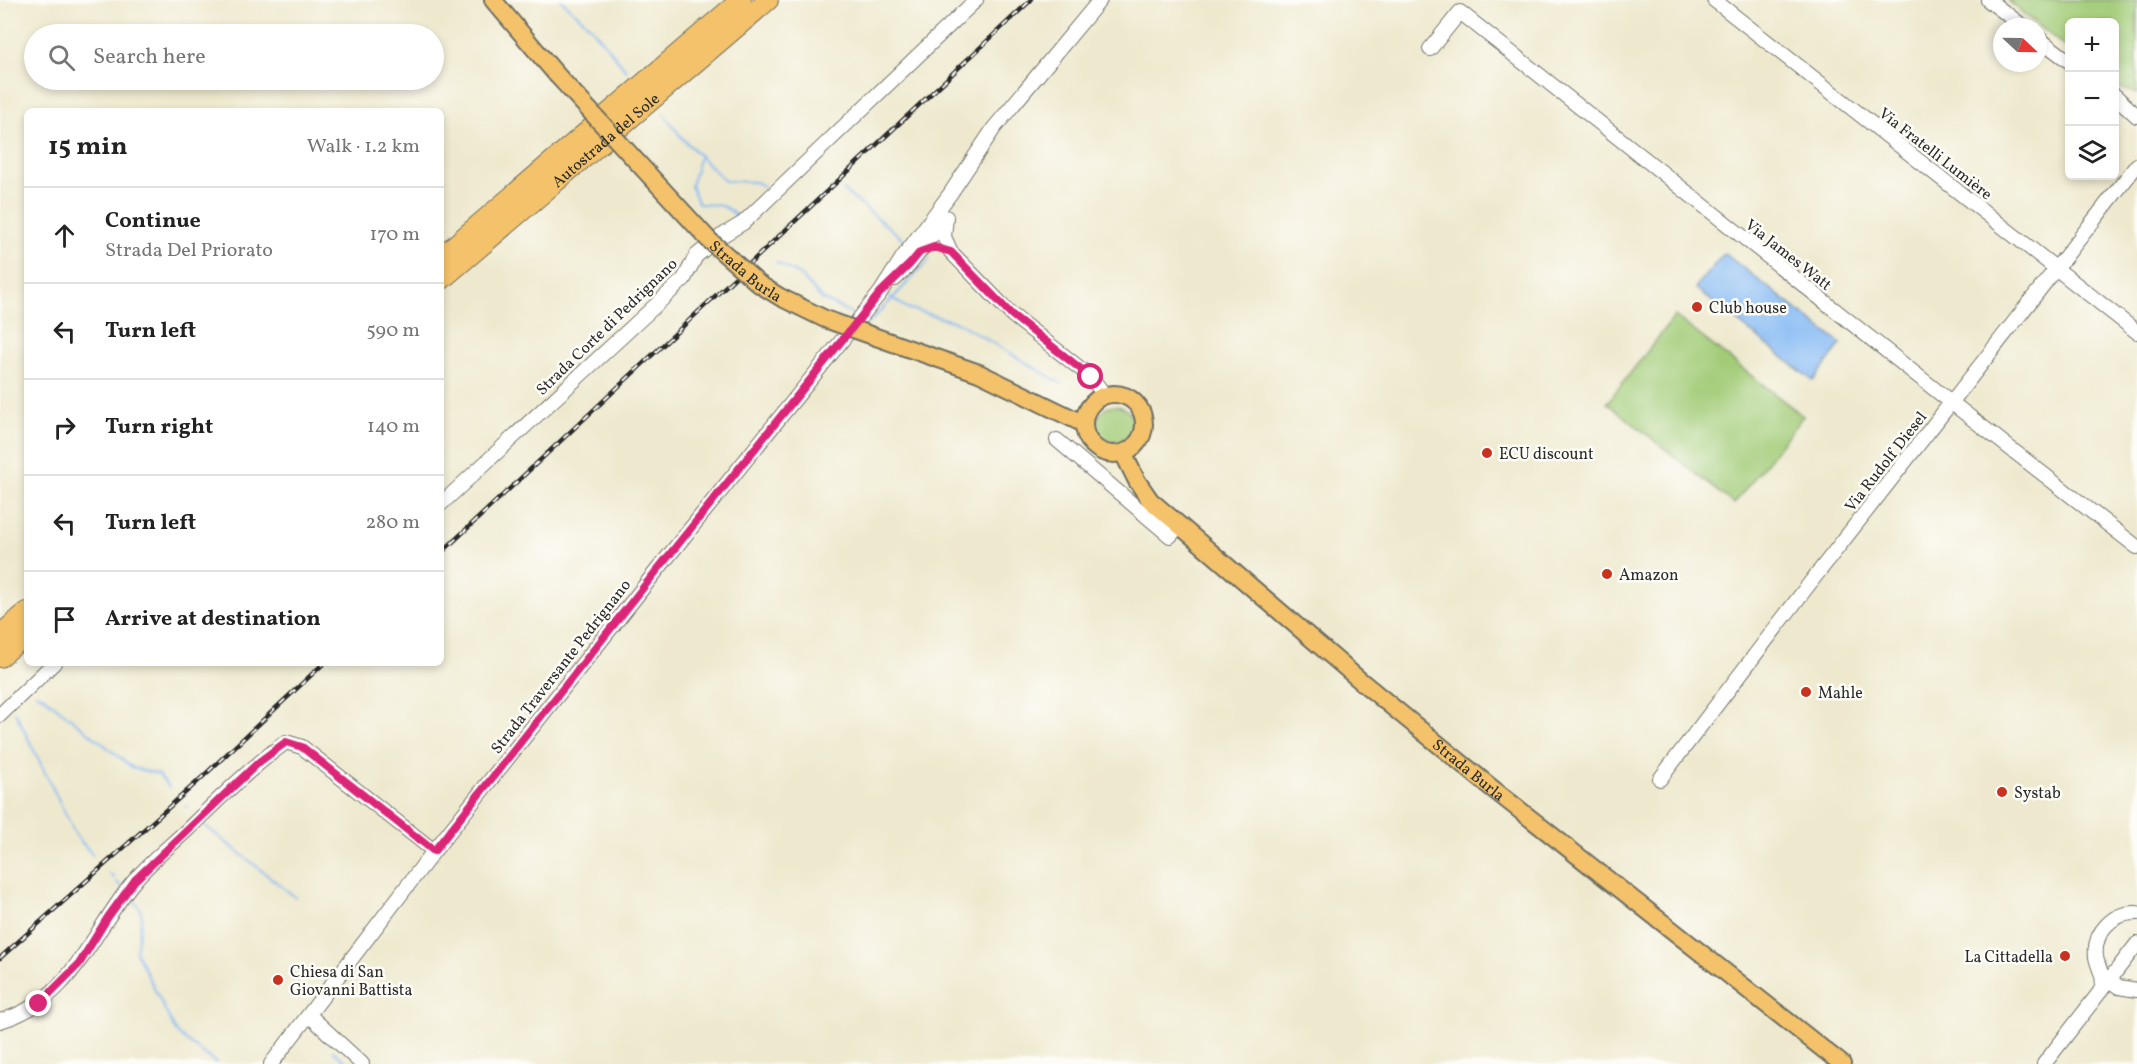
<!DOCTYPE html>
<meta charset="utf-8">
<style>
body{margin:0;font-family:Vollkorn,serif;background:#f2f2f2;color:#222}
.controls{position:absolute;right:18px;top:18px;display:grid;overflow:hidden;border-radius:9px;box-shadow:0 3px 9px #0003}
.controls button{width:54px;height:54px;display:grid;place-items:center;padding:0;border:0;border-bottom:2px solid #e0e0e0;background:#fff;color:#222;font:30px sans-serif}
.compass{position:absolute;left:1993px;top:18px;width:54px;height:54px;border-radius:50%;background:#fff;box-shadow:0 3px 9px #0003;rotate:112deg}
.stop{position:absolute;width:18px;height:18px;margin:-14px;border:4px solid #db2777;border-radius:50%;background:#fff}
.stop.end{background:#db2777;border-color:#fff;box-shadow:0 2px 6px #0008}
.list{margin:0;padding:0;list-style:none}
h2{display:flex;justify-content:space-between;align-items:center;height:78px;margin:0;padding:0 24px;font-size:26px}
h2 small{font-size:20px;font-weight:400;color:#767676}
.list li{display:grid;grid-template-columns:39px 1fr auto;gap:18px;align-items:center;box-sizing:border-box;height:96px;padding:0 24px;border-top:2px solid #e0e0e0}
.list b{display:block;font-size:22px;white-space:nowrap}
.list p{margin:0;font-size:20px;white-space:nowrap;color:#767676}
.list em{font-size:20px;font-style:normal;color:#767676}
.icon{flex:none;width:33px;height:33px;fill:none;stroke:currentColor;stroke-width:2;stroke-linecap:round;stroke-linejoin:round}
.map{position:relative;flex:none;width:2137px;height:1064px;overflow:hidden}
.search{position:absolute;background:#fff;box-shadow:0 3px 9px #0003;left:24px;top:24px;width:420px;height:66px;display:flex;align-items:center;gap:15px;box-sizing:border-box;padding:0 21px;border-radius:33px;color:#767676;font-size:22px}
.panel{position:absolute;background:#fff;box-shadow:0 3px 9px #0003;left:24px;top:108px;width:420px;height:558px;border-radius:9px}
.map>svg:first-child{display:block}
.green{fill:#a2cc78;stroke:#667c52;stroke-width:1.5}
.water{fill:#85baf4;stroke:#587290;stroke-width:1.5}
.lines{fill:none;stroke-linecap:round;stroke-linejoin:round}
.stream{stroke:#85baf4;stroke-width:2}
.minor-casing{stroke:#6f6e64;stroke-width:16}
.major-casing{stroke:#6f6e64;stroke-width:20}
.highway-casing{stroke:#6f6e64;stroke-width:22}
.minor{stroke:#fff;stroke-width:14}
.major{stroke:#f3c26a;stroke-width:16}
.highway{stroke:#f3c26a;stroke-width:20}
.rail-casing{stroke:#2b2b2b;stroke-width:4.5}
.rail{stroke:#fdfcf7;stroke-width:2;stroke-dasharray:7;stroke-linecap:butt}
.major-bridge-casing{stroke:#6f6e64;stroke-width:20;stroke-linecap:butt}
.major-bridge{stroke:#f3c26a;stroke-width:16}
.route{stroke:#db2777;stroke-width:8}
.poi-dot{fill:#c8321e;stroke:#fdfcf7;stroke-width:2}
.labels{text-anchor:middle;stroke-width:5;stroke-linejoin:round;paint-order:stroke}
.street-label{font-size:16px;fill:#2b2b2b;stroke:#fdfcf7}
.poi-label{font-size:16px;fill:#2b2b2b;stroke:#fdfcf7;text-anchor:start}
</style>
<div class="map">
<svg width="2137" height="1064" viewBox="0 0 2137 1064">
<rect width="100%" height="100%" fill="#fdfcf7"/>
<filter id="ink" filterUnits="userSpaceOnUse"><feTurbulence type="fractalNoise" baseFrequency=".0167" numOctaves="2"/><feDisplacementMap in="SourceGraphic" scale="12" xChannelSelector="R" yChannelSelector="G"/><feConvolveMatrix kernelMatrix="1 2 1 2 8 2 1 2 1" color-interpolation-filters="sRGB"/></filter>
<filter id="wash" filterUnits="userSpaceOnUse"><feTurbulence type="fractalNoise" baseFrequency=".008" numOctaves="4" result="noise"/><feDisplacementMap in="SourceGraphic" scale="24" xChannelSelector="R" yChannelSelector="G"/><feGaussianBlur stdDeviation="1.35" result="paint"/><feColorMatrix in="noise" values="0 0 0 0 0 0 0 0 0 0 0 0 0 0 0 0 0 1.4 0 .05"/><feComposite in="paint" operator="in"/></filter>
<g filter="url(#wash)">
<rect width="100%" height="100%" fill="#eee9ce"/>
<!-- green -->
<g class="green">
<path d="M2007,0h130v94l-22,-8 -1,-64h-44l-1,28z"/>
<path d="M1675,316l128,100 -69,88 -127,-101z"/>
<circle cx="1115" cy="424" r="18"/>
</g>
<!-- water -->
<path class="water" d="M1724,253l117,91 -28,37 -118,-93z"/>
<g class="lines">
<!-- stream -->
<g class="stream">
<path d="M561,0l30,27 36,44"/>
<path d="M663,113l19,25 43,43 30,1 11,5"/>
<path d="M700,156l-9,30 8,18c19,1 26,-1 39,14"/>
<path d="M843,190l65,53"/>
<path d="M776,262l25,14 21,23 32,16"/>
<path d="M886,294l21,14 52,15 103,61"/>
<path d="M865,321l4,2 61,-64"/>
<path d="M36,693l8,4 89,71 25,6 11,13"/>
<path d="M15,712l62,125 16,18"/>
<path d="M186,805l2,2"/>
<path d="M204,825l91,72"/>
<path d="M110,874l4,4"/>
<path d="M117,882l6,6"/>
<path d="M132,898l7,9 3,8 -6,37 38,76 6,8 36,27"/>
<path d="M333,1051l16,13"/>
</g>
</g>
</g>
<g filter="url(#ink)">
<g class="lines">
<defs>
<g id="minor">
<path d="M1714,0l423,332"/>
<path d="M1988,0l36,27"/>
<path d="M2038,38l32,24"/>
<path d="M1430,49l30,-37 492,391 185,144"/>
<path d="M2114,95l23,21"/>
<path d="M946,217l-2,20 7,15 61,63 79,62 14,19"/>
<path d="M895,279l15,-15 34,-44"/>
<path d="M1057,440l113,96 10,-11"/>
<path d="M441,504l243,-225 12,-23 22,-18 25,-15 233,-223"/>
<path d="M0,715l54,-52"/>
<path d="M1660,779l150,-196 327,-418"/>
<path d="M2104,976l15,11 18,3"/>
<path d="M2101,989c5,-12 -3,-20 -5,-32 -3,-25 17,-45 41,-44"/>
<path d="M310,1016l52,48"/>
<path d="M0,1021c73,-21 91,-89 135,-141 15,-18 35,-34 52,-50 32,-31 63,-62 99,-88l16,5 132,104"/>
<path d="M271,1064l163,-213 216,-272 230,-286 23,-36 47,-63 44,-66 106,-128"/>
<path d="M2044,1064l93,-120"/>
</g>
<g id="major">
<path d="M493,0l63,74"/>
<path d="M910,349l69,24 105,51"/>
<circle cx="1114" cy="424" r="30"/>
<path id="s1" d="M1123,453l14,28 13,19 212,182 131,107 349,275"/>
</g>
<g id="highway">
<path d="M441,257l300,-257"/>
<path id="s2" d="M441,280l327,-280"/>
<path d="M0,635l27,-23"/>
<path d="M0,657l27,-23"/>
</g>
</defs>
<!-- minor casing -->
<use href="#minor" class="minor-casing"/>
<!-- major casing -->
<use href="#major" class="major-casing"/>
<!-- highway casing -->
<use href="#highway" class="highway-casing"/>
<!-- minor -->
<use href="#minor" class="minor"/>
<!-- major -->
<use href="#major" class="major"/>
<!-- highway -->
<use href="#highway" class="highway"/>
<defs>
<g id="rail">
<path d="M441,553l590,-553"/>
<path d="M0,958l196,-175 128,-120"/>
</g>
</defs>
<!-- rail casing -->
<use href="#rail" class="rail-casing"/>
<!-- rail -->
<use href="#rail" class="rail"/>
<defs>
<g id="major-bridge">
<path id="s3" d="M556,74l153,166 50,44 21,13 45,22 85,30"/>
</g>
</defs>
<!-- major-bridge casing -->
<use href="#major-bridge" class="major-bridge-casing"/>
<!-- major-bridge -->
<use href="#major-bridge" class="major-bridge"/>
</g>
</g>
<g class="lines" filter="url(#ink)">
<!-- route -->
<path class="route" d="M39,1004l40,-40 29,-47 27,-37 124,-118 27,-20 16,5 132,104 216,-272 230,-286 30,-29 10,-12 14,-5 17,5 61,63 79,62"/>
</g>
<!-- markers -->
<g class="poi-dot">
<circle cx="1697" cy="307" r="6"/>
<circle cx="1487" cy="453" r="6"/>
<circle cx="1607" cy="574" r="6"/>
<circle cx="1806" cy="692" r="6"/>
<circle cx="2002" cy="792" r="6"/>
<circle cx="2065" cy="956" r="6"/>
<circle cx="278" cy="980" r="6"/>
</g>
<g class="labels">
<!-- street labels -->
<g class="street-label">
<text dy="6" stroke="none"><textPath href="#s2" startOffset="216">Autostrada del Sole</textPath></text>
<text transform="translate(1936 153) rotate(38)" y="6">Via Fratelli Lumière</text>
<text transform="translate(1789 254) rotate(38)" y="6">Via James Watt</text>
<text dy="6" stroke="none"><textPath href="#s3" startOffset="274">Strada Burla</textPath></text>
<text transform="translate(606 326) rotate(-44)" y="6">Strada Corte di Pedrignano</text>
<text transform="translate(1885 461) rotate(-52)" y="6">Via Rudolf Diesel</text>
<text transform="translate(560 666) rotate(-52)" y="6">Strada Traversante Pedrignano</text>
<text dy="6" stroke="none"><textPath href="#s1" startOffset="472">Strada Burla</textPath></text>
</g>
<!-- poi labels -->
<g class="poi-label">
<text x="1709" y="313">Club house</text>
<text x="1499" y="459">ECU discount</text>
<text x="1619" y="580">Amazon</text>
<text x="1818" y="698">Mahle</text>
<text x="2014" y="798">Systab</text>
<text x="2053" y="962" text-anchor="end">La Cittadella</text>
<text x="290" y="977">Chiesa di San<tspan x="290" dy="18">Giovanni Battista</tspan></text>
</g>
</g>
</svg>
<div class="controls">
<button>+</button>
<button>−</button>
<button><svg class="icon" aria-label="layers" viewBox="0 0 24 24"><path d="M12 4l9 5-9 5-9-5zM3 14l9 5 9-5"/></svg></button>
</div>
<svg class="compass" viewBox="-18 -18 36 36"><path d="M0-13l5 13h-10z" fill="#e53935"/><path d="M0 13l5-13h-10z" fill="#767676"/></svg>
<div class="stop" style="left:1091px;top:377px"></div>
<div class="stop end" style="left:39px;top:1004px"></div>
<div class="search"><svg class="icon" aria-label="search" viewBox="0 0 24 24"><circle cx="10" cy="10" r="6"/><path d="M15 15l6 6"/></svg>Search here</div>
<section class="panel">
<h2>15 min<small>Walk · 1.2 km</small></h2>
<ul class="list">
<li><svg class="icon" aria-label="ahead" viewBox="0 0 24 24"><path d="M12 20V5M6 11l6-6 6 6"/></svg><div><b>Continue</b><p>Strada Del Priorato</p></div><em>170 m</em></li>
<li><svg class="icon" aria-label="left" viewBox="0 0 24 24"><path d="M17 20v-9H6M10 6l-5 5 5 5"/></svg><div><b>Turn left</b></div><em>590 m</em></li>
<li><svg class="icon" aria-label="right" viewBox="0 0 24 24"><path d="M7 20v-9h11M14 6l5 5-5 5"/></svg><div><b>Turn right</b></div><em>140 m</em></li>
<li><svg class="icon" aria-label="left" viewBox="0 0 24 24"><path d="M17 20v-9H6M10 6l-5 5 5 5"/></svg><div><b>Turn left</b></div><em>280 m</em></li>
<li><svg class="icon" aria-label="arrive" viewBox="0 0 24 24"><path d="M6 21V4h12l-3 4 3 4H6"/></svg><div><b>Arrive at destination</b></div></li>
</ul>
</section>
</div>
